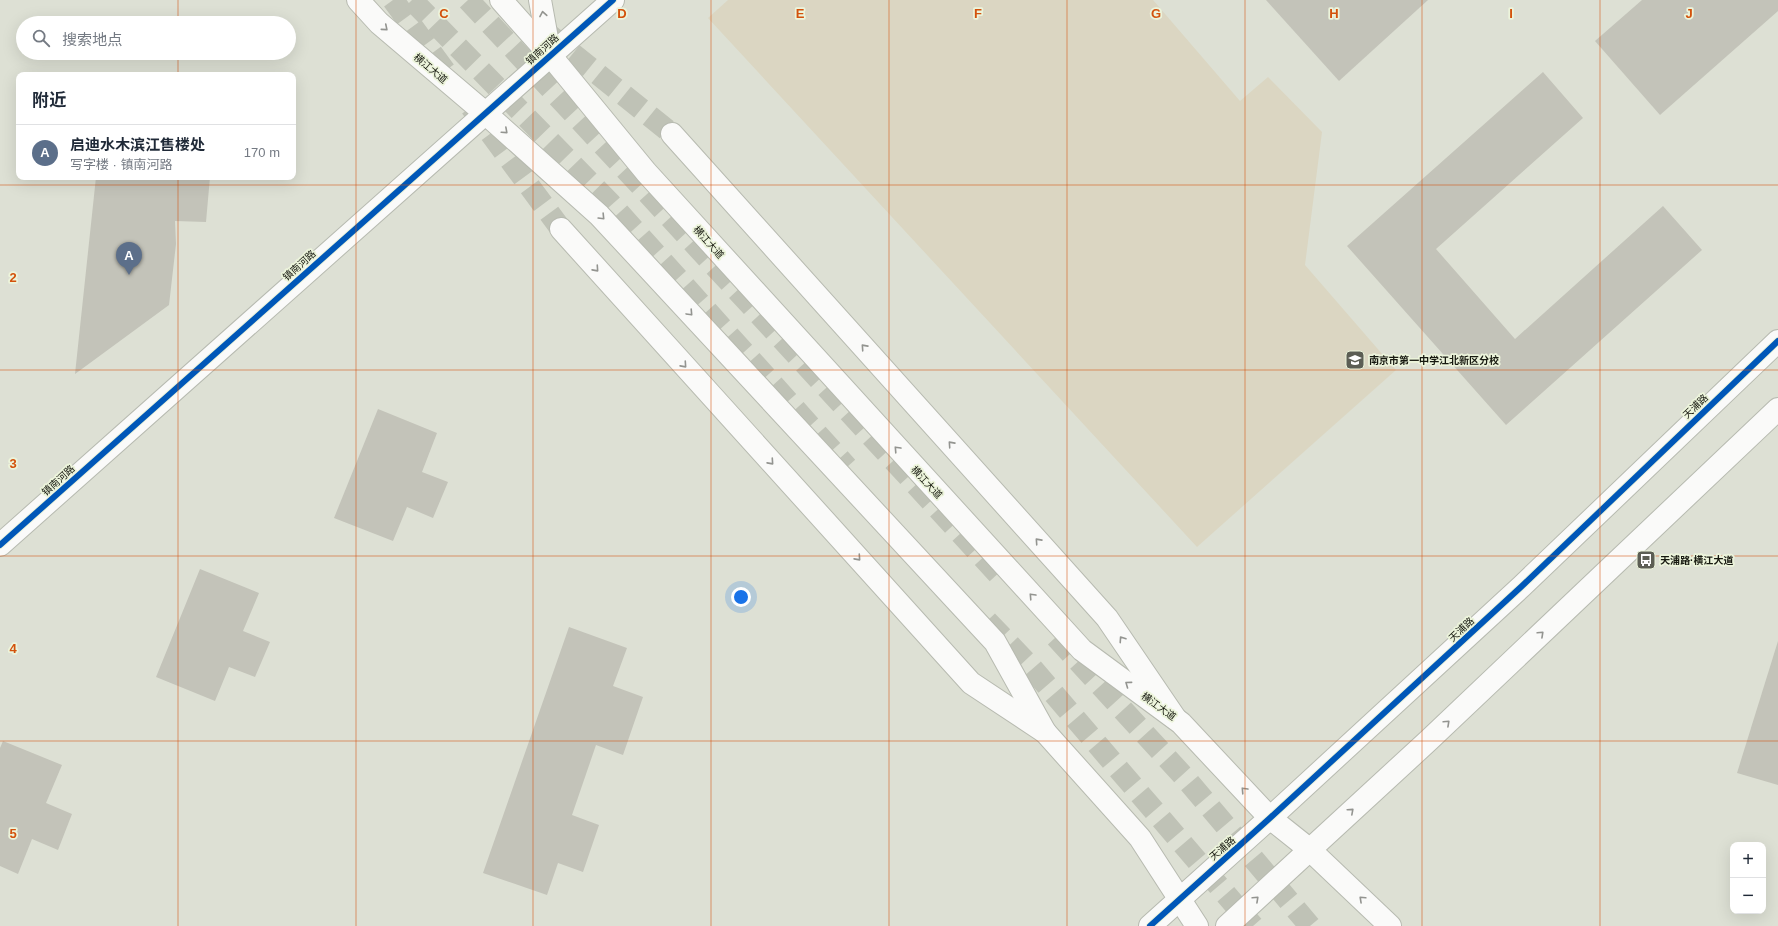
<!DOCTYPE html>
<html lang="zh">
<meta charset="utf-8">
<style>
body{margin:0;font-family:Arial,"Noto Sans SC",sans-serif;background:#f6f6f7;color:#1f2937}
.controls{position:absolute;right:12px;bottom:12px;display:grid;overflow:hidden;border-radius:8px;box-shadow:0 4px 16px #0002}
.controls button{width:36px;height:36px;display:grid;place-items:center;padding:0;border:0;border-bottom:1px solid #e0e1e3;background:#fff;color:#1f2937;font:20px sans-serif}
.you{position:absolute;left:741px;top:597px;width:14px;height:14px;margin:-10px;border:3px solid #fff;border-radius:50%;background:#1a73e8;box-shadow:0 0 0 6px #1a73e833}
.badge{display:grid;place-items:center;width:26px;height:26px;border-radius:50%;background:#5c5e54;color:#fff;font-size:13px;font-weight:700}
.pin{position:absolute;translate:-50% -33px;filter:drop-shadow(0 1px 2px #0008)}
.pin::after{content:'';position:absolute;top:21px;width:14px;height:12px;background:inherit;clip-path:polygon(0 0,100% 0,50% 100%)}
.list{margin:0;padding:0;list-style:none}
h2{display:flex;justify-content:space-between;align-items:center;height:52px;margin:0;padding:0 16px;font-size:17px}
h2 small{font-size:13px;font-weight:400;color:#747a83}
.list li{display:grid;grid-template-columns:26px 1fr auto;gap:12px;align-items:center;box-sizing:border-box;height:56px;padding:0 16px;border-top:1px solid #e0e1e3}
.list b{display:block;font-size:15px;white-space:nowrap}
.list p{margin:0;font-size:13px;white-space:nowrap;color:#747a83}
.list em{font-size:13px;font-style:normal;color:#747a83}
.icon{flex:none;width:22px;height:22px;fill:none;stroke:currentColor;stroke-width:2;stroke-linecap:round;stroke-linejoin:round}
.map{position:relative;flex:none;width:1778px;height:926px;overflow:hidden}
.search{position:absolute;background:#fff;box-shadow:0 4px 16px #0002;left:16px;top:16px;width:280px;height:44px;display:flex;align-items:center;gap:10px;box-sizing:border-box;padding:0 14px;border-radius:22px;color:#747a83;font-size:15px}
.panel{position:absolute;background:#fff;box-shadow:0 4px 16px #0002;left:16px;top:72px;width:280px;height:108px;border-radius:8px}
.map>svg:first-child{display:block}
.green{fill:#dbd6c2}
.building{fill:#c3c3b9}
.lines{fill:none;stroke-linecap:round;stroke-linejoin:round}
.highway-tunnel{stroke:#bfc2b6;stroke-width:22;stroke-dasharray:22 11;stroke-linecap:butt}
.minor-casing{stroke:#b7bab0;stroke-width:24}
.major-casing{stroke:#b7bab0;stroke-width:24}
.highway-casing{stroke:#b7bab0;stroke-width:24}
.minor{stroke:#fafaf9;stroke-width:22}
.major{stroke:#fafaf9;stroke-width:22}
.highway{stroke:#fafaf9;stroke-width:22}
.cycleway-casing{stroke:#ecf4db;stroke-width:8}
.cycleway{stroke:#0057b8;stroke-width:6}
.oneway{stroke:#939490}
.grid{fill:none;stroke:#d3520c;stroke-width:1;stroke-opacity:0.55}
.labels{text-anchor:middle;stroke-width:3.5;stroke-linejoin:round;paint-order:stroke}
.street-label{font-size:10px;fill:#16180f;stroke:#ecf4db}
.poi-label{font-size:10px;font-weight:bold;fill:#16180f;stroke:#ecf4db;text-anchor:start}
.grid-label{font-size:13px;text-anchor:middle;font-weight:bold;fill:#d3520c;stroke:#ecf4db;stroke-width:3.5;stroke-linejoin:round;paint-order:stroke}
</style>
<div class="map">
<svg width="1778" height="926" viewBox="0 0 1778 926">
<rect width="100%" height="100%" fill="#dde0d4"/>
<!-- green -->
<path class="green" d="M728,0h425l87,101 28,-24 54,55 -17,133 91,105 -199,177 -489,-529z"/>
<!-- building -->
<g class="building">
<path d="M1266,0h162l-89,81z"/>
<path d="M1642,0h136v11l-118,104 -65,-74z"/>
<path d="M1543,72l40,46 -147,131 79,90 148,-133 39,44 -196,175 -159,-179z"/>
<path d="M96,177h114l-4,45 -31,-1 1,23 -7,61 -94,69z"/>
<path d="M378,409l59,24 -15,39 26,10 -15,36 -26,-11 -14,34 -59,-23z"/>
<path d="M200,569l59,24 -16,38 27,11 -15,35 -26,-10 -14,34 -59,-24z"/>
<path d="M569,627l58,21 -14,38 30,11 -20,58 -27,-10 -24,70 27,10 -16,47 -25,-9 -11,32 -64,-22z"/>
<path d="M1778,641v144l-41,-12z"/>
<path d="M3,741l59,24 -16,38 26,11 -14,36 -26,-11 -14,35 -18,-8v-118z"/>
</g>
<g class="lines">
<!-- highway-tunnel -->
<g class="highway-tunnel">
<path d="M393,0l57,78"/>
<path d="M412,0l199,204 236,263"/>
<path d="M468,0l173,186 357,388"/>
<path d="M547,33l125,101"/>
<path d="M471,107l90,122"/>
<path d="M987,621l44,46 222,259"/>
<path d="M1056,637l131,143 123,146"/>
</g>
<defs>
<g id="minor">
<path d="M0,545l613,-545"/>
<path d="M1150,926l120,-108 252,-232 256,-245"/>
<path d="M1227,926l202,-186 349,-331"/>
</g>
<g id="major">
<path d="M358,0l21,23 106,90 114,102 396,427 50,90 95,106 57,88"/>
<path d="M501,0l49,55 96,117 436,478 99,73 89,95 39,31 81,77"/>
</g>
<g id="highway">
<path d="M540,0l10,55"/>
<path d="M672,134l435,484 68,100"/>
<path d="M561,229l410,454 74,49"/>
</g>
</defs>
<!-- minor casing -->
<use href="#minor" class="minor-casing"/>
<!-- major casing -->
<use href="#major" class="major-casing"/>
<!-- highway casing -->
<use href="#highway" class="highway-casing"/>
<!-- minor -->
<use href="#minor" class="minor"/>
<!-- major -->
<use href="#major" class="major"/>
<!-- highway -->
<use href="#highway" class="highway"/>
<defs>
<g id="cycleway">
<path d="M0,545l613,-545"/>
<path d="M1150,926l120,-108 252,-232 256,-245"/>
</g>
</defs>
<!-- cycleway casing -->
<use href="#cycleway" class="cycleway-casing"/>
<!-- cycleway -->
<use href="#cycleway" class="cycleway"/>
</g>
<!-- one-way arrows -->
<defs><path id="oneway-chevron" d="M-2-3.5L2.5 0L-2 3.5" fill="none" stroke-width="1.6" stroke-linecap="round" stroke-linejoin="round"/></defs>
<g class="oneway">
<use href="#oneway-chevron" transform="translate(543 14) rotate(-100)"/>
<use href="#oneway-chevron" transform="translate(385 28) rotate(40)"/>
<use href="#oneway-chevron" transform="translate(505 131) rotate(42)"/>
<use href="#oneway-chevron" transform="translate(602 217) rotate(46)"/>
<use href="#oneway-chevron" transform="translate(596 269) rotate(48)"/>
<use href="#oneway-chevron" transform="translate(690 313) rotate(47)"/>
<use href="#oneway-chevron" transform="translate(864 347) rotate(-132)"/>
<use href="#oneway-chevron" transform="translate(684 365) rotate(48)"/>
<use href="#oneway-chevron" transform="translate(951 444) rotate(-132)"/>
<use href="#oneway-chevron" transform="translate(897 449) rotate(-133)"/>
<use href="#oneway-chevron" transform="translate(771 462) rotate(48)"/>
<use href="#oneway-chevron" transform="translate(1038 541) rotate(-132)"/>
<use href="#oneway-chevron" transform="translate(858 558) rotate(48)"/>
<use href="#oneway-chevron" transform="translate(1032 596) rotate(-133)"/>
<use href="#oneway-chevron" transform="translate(1541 634) rotate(-43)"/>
<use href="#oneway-chevron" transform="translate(1122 639) rotate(-124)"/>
<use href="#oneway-chevron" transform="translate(1128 684) rotate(-144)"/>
<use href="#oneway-chevron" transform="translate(1447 723) rotate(-43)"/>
<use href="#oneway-chevron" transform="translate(1244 790) rotate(-133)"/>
<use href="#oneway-chevron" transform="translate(1351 811) rotate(-42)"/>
<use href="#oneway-chevron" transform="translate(1256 899) rotate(-43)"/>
<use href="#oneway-chevron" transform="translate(1362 899) rotate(-137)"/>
</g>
<!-- grid -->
<path class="grid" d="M178,0v23M356,0v926M533,0v926M711,0v926M889,0v926M1067,0v926M1245,0v926M1422,0v926M1600,0v926M178,53v22M178,177v749M0,185h1778M0,370h1778M0,556h1778M0,741h1778"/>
<!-- icons -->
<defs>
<symbol id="school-square" viewBox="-11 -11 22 22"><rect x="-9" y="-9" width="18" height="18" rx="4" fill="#5c5e54" stroke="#ecf4db"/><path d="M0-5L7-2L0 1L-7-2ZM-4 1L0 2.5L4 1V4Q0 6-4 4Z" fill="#fff"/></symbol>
<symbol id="bus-square" viewBox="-11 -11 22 22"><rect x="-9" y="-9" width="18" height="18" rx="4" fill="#5c5e54" stroke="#ecf4db"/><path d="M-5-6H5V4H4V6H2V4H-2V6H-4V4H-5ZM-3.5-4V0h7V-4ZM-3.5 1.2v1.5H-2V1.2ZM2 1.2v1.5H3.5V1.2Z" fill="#fff"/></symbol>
</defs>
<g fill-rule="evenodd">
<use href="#school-square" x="1344" y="349" width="22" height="22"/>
<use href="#bus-square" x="1635" y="549" width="22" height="22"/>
</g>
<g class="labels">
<!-- street labels -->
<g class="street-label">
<text transform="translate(542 49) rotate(-42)" y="4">镇南河路</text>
<text transform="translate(431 68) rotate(40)" y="4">横江大道</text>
<text transform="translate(709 242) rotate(48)" y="4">横江大道</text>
<text transform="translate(299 265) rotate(-42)" y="4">镇南河路</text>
<text transform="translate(1695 406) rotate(-44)" y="4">天浦路</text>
<text transform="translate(58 480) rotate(-42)" y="4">镇南河路</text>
<text transform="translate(927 482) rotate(47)" y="4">横江大道</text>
<text transform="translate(1461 629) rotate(-43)" y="4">天浦路</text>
<text transform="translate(1159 706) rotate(36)" y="4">横江大道</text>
<text transform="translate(1222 848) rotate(-41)" y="4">天浦路</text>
</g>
<!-- poi labels -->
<g class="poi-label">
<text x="1369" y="364">南京市第一中学江北新区分校</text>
<text x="1660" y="564">天浦路·横江大道</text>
</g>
</g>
<g class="grid-label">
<text x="444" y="18">C</text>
<text x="622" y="18">D</text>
<text x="800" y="18">E</text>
<text x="978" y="18">F</text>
<text x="1156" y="18">G</text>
<text x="1334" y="18">H</text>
<text x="1511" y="18">I</text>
<text x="1689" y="18">J</text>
<text x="13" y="282">2</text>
<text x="13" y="468">3</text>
<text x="13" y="653">4</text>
<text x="13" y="838">5</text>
</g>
</svg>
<div class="controls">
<button>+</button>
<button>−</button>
</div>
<div class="you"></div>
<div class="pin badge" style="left:129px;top:275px;background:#5c6f8a">A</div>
<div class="search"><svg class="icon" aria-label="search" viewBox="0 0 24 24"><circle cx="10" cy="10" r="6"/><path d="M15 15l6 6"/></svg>搜索地点</div>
<section class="panel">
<h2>附近<small></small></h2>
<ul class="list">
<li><span class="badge" style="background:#5c6f8a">A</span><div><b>启迪水木滨江售楼处</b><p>写字楼 · 镇南河路</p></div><em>170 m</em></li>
</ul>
</section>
</div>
